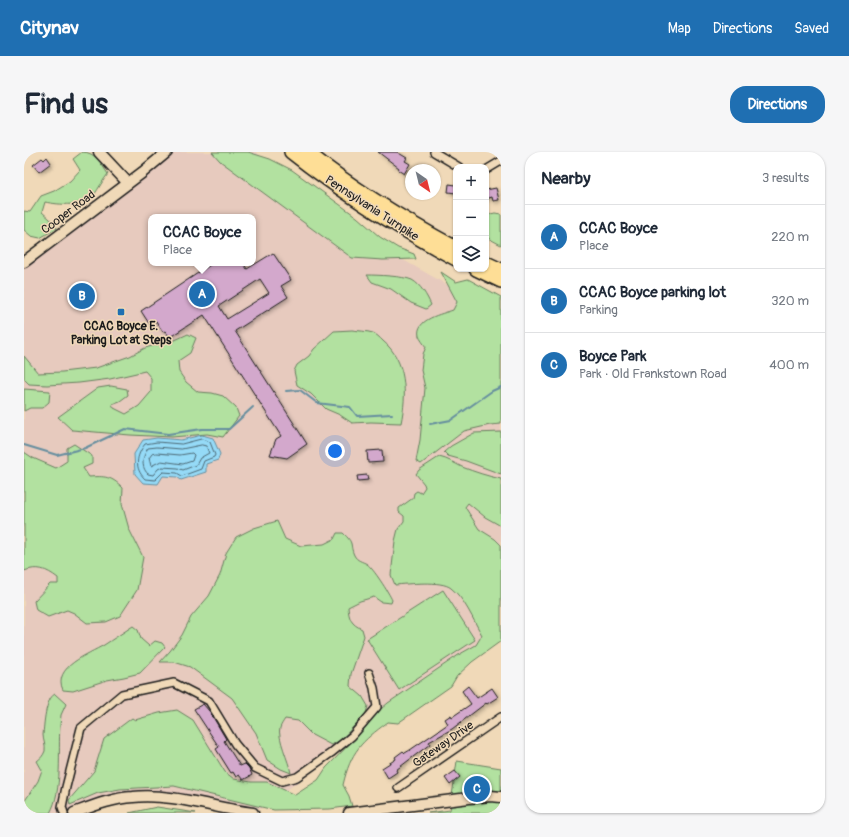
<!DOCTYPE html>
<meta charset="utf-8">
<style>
body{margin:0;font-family:Pangolin,sans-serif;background:#f6f6f7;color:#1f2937}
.controls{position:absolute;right:12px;top:12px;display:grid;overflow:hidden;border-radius:8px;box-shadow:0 1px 3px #0004}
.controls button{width:36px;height:36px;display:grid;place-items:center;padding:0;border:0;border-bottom:1px solid #e0e1e3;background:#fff;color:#1f2937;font:20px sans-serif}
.compass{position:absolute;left:381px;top:12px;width:36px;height:36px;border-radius:50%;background:#fff;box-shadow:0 1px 3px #0004;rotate:145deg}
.you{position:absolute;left:311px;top:299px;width:14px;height:14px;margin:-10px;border:3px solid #fff;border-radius:50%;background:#1a73e8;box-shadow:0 0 0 6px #1a73e833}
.badge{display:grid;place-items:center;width:26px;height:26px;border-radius:50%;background:#1f6fb2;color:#fff;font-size:13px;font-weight:700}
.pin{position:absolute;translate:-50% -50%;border:2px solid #fff;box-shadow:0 1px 4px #0006}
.popup{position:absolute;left:124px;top:62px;width:108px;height:52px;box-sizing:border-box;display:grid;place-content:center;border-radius:8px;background:#fff;filter:drop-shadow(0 1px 3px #0005);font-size:13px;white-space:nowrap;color:#747a83}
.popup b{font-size:15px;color:#1f2937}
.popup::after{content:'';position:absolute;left:50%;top:100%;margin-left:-8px;border:8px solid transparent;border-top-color:#fff}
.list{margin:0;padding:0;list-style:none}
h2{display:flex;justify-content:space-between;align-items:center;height:52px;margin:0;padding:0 16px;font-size:17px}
h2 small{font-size:13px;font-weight:400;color:#747a83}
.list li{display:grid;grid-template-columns:26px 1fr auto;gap:12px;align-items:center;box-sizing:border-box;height:64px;padding:0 16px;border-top:1px solid #e0e1e3}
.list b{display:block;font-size:15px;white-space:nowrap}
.list p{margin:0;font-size:13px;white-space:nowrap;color:#747a83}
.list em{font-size:13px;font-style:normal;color:#747a83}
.icon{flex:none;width:22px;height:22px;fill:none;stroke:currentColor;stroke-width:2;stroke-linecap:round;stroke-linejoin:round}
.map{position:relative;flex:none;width:477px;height:661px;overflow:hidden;border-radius:16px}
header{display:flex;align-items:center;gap:24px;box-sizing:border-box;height:56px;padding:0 20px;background:#1f6fb2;color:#fff}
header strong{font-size:19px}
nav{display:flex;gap:22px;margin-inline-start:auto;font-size:14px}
.intro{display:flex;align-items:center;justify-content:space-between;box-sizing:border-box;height:96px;padding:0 24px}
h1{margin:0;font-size:28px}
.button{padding:10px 18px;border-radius:16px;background:#1f6fb2;color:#fff;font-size:14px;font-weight:700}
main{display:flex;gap:24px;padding:0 24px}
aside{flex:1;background:#fff;border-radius:16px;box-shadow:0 1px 3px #0004}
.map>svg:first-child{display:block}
.built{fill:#e7cabe;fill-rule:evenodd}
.green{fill:#b2e1a0;stroke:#677e5e}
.water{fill:#95daf7;stroke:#658e9f}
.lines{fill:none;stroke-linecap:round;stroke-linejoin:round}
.shore{stroke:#4c6874;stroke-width:1}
.stream{stroke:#658e9f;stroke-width:2}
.building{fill:#d3a8cc;stroke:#1c1c1c;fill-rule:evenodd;filter:url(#shadow)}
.street-casing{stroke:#1c1c1c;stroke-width:10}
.secondary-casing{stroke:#1c1c1c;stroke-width:13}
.highway-casing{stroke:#1c1c1c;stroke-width:16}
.street{stroke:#f0d9b8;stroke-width:7}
.secondary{stroke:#f0d9b8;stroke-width:10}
.highway{stroke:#fede96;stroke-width:13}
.poi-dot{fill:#1f6fb2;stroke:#f0d9b8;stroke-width:1.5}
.labels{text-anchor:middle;stroke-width:3;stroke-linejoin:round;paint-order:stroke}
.street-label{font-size:12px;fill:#1c1c1c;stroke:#f0d9b8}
.poi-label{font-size:12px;font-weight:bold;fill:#1c1c1c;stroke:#f0d9b8}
</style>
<header>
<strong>Citynav</strong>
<nav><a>Map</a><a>Directions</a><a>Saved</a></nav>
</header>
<div class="intro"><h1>Find us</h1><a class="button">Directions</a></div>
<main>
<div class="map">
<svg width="477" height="661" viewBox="0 0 477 661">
<defs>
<filter id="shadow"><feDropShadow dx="2" dy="2" stdDeviation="2" flood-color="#0004"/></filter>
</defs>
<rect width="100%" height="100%" fill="#f0d9b8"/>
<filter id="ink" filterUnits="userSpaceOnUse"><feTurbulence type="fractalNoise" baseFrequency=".025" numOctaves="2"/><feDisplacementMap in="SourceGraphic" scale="8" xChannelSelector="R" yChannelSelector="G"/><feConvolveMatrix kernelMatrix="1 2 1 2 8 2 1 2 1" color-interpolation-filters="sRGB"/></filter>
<g filter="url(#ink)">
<!-- built -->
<path class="built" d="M149,0h83l31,29 81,59 90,51 43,21v325l-241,172 -97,-18h-31l-27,6 -44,16h-37v-547l139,-105zM127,65h102v46h-102z"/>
<!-- green -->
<g class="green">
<path d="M58,0c14,0 19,12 26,22 -5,6 -9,14 -14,21 -10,12 -35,10 -49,7l-3,10 8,7 7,9 -17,10 -9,-2 -7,-6v-19l6,1 11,-16 13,-5 16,-10 10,-11 -7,-11z"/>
<path d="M188,0h36l22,7 22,11 65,47 23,20 18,11 16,6 2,5 -33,1 -31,-2 -132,-97z"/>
<path d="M471,61l6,1v31l-15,-8v-22z"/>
<path d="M417,120l15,10 12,-3 33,18v127l-11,1 -26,6 -43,33 -5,-3 4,-21 5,-52 -4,-18 2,-16 3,-7c-2,-3 -6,-8 -7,-11 -4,-17 23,-22 34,-26l4,-8z"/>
<path d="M343,123c10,0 36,1 45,5 9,5 15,16 19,25l-5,4 -15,-6 -20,-14 -19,-7z"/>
<path d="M328,178c6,1 15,1 21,3 3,1 7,5 10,8 24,20 24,53 18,82l-30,-1 -19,1 -12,-8 -14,-6 -15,-15 -14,-9 -3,-14 3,-6 12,-9 5,-7 20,-18z"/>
<path d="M164,182l8,4 -6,15 -12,8 1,11 7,10 12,10 14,1 11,3 13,12 3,8 -16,21 -16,-3 -35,3 -42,-2 -58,-5 -14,-13 40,-29 13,-2 16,3 1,6 -8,6 -8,3 2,4 12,6 13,-8 12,-14v-14l-6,-7 -35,8 -31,4 -32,2 -18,-1 -5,-5v-23l14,17 24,-1 34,-4 34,-12 15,-8 30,-8z"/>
<path d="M0,237l26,2 -1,11 -7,6h-12l-6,3z"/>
<path d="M477,280v42l-35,-13 -18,-5 -4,-4 7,-6 23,-13z"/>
<path d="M50,292l18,12v8l-9,4 6,9c16,-1 22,-1 34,11l-1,16 7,25 14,28 -6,33 -17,26 -14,6 -19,1 -13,-10 -7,-3 -19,7 -12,-7 -2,-9 16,-17h8v-6c-12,-9 -20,-12 -34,-7v-119l9,6 23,10 11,-7v-13z"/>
<path d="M415,305c9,2 15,6 23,10 13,5 25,9 39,12v47l-16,-9 -17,-14 -3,4 14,22 16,10 6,6v96l-29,21 -15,14 -6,10 -53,37 -10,-1c-27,20 -37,29 -45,63l6,11 3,10 -22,3 -56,1 -100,-24 -54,3 -22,4 -28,12 -1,-5 25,-29 10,-32 28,-21 3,2 24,-7 18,-3 16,10 32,52 9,7 17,3h16l28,13 23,-15 8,-12 39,-40 10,-14 13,-11 72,-49 16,-9 6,-10c-9,-15 -17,-36 -31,-47 -10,-8 -43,-4 -56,-3l-4,-10 4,-34 3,-12 6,-8v-5l-5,-4v-4l14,-10 1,-5 3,-2 4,2 4,-6 -1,-3 -8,-10 3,-4z"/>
<path d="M253,369l8,18 16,7 23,-2 10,-5 3,-6h6c12,11 6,11 11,22 3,6 8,6 13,9 6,4 22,29 25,36l-1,3 -10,-1 -7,-5 -14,4 -12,6c1,12 3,17 14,22l2,7 -13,38 -1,12 12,10 6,10 -2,7 -25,27 -10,5 -19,-10 -14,-14 -13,-2c-2,3 -4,6 -5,9 -3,9 9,34 11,45l-10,-4 -14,-9 -11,-27 -24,-35 -42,-31 -16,-5h-14l10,-11 12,-16 9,-18 18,-21 11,-21 6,-22 10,-16 18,-9z"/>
<path d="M419,438l32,50 -76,50 -32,-51z"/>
<path d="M109,474l5,4 3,9 8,7 6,-5 7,2 3,4 -25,26 -16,4 -17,3 -34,11 -10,-1c-11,-23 26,-36 41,-45 10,-6 19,-13 29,-19z"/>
<path d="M31,542l11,10 -5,11 -1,11c-2,26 3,64 -10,87h-26v-11l14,-21 4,-11 -5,-9c4,-3 6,-5 8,-10 1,-5 -2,-11 -2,-16 1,-10 2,-36 12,-41z"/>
<path d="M433,609l44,7v45h-73l22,-3z"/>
<path d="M133,655l39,6h-67z"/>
</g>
<!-- water -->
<path class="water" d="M178,283l11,3 7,16 -2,6 -12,4v8l-25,8 -4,-3 -14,-1 -5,8 -15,-1 -8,-9 -1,-20 9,-14 14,-2 24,2z"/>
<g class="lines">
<!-- shore -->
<g class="shore">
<path d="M178,287l8,3 5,13 -1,2 -10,4 -3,8 -19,7 -5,-3 -14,-1 -8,8 -10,-1c-11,-11 -9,-23 0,-35l12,-2 24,2z"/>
<path d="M178,293l4,1 3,7 -9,5 -4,7 -13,5 -5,-2 -16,-1 -4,2 -5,6 -5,-1c-8,-8 -5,-18 0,-26l9,-1 24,2z"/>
<path d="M133,301l23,2 12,-2 2,2 -2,6 -9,3 -22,-3 -10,5 -2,-8 3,-4z"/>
</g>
<!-- stream -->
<g class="stream">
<path d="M262,239l14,-1 17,13 33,4 7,9 35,-2"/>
<path d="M406,272l21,-4 41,-29 9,-4"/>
<path d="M0,293l33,10 28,-7 40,-19 43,5 34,-5h27l24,-22"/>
</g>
</g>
<!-- building -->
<g class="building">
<path d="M354,0h19l10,6 -2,3 5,3 -6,10 -6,-4 1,-2z"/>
<path d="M23,5l4,6 -12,9 -6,-7 9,-7 2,2z"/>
<path d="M425,32l7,1v8l-8,-1z"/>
<path d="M472,36l3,12 -6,1 -1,-4 -6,2v-9z"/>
<path d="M249,101l18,27 -10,6 7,11 -53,34 72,113 -20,14 -17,-3 6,-16 5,-3 -77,-121 -34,22 -5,-6 -2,1 -7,-11 -6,4 -9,-14 72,-48h30l4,6zM236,127l9,14 -42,26 -8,-13z"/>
<path d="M358,298l1,12 -15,1 -1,-12z"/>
<path d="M343,323l1,5 -10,1 -1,-5z"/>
<path d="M444,534l9,12 15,-10 6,9 -11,7 -1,-1 -34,26 -23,13 1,2 -34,26 1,2 -9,6 -6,-10 14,-9 -1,-2 8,-6 2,2 5,-3 38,-26 -3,-5 6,-4 1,2 19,-13 -9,-13z"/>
<path d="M179,552l7,8 16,27 -2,2 16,25 5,-2 4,4 3,7 -9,5 -4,-5 -3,2 -3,-5 -2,1 -15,-24 3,-2 -25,-38z"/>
<path d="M431,619l5,6 -10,8 -5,-7z"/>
</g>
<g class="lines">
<defs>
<g id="street">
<path d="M410,0l25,15"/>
<path d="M462,18l15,-9"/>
<path d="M374,636l103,-71"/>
<path d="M40,661l-2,-6 4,-20 15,-59 41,-34 52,-11 35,18 26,43 20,24 27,13 15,-4 34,-24 21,-17 25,-29 -3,-19 -5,-15"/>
</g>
<g id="secondary">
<path d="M75,0l29,31"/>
<path d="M0,110l119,-90 24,-20"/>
<path d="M50,661c19,-7 39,-15 59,-16 40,-4 80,11 120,16"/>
<path d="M325,661l120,-15 22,-2 10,1"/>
</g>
<g id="highway">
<path d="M267,0c52,41 107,76 165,107"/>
<path d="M283,0c46,37 97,68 149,96"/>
<path d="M462,111l15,7"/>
<path d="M452,117l25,12"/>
</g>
</defs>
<!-- street casing -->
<use href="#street" class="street-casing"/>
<!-- secondary casing -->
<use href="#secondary" class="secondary-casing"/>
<!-- highway casing -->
<use href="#highway" class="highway-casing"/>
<!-- street -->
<use href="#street" class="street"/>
<!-- secondary -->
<use href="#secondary" class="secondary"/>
<!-- highway -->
<use href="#highway" class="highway"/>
</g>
</g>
<!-- markers -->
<rect class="poi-dot" x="93" y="156" width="8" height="8" rx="2"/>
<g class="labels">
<!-- street labels -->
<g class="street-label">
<text transform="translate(348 56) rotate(33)" y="4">Pennsylvania Turnpike</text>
<text transform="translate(44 60) rotate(-37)" y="4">Cooper Road</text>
<text transform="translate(419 592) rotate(-35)" y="4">Gateway Drive</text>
</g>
<!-- poi labels -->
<g class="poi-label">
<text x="97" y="178">CCAC Boyce E.<tspan x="97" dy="14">Parking Lot at Steps</tspan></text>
</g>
</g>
</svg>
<div class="controls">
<button>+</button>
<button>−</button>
<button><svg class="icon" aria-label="layers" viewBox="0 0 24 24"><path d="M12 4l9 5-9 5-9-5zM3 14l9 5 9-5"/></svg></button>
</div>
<svg class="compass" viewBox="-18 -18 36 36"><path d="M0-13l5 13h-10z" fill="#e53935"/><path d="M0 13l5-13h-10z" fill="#747a83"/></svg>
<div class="you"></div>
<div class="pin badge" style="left:178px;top:142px">A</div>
<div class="popup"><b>CCAC Boyce</b>Place</div>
<div class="pin badge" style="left:58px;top:144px">B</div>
<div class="pin badge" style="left:453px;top:637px">C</div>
</div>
<aside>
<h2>Nearby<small>3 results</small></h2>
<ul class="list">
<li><span class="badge">A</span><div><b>CCAC Boyce</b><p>Place</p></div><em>220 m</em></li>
<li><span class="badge">B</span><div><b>CCAC Boyce parking lot</b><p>Parking</p></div><em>320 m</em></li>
<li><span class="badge">C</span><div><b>Boyce Park</b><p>Park · Old Frankstown Road</p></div><em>400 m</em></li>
</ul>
</aside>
</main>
